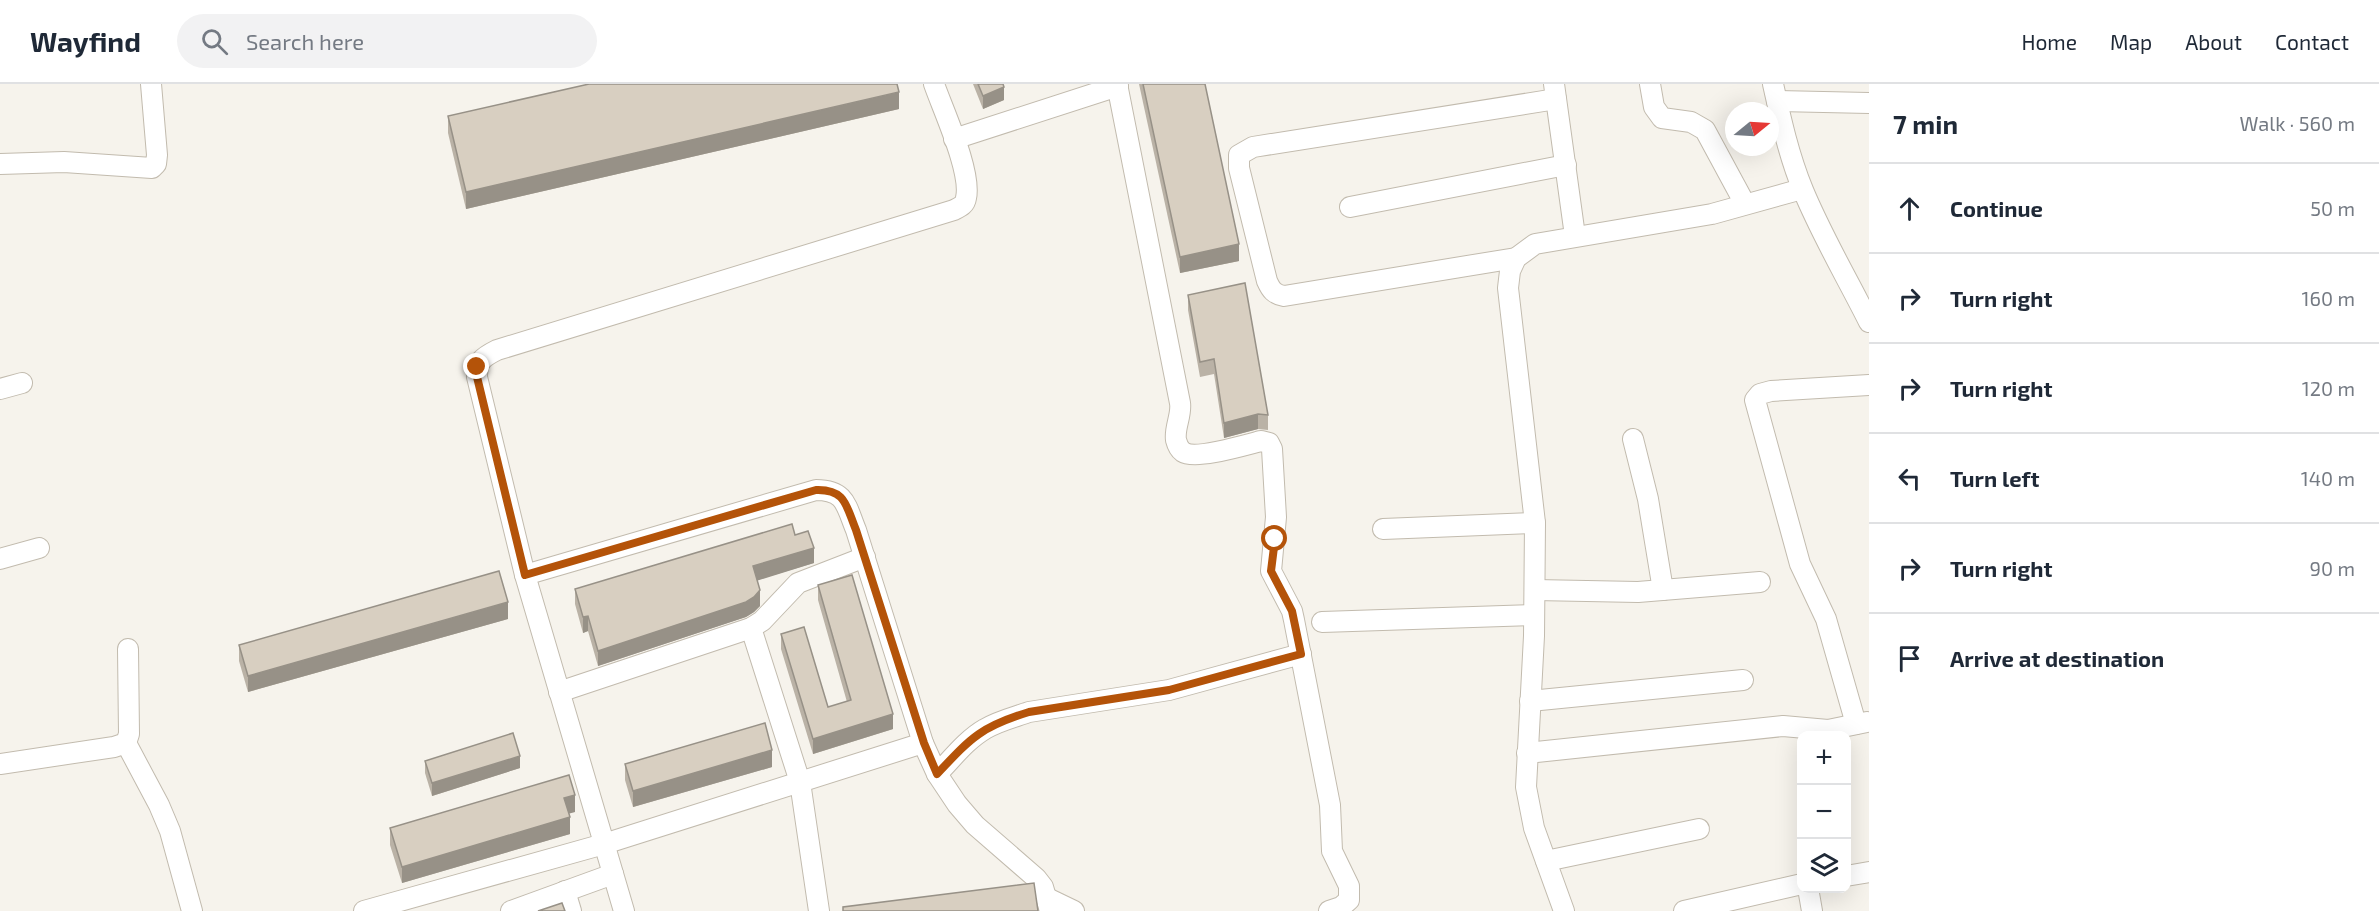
<!DOCTYPE html>
<meta charset="utf-8">
<style>
body{margin:0;font-family:"Exo 2",sans-serif;background:#f2f2f3;color:#1f2937}
.controls{position:absolute;right:18px;bottom:18px;display:grid;overflow:hidden;border-radius:12px;box-shadow:0 6px 24px #0002}
.controls button{width:54px;height:54px;display:grid;place-items:center;padding:0;border:0;border-bottom:2px solid #e0e1e3;background:#fff;color:#1f2937;font:30px sans-serif}
.compass{position:absolute;left:1725px;top:18px;width:54px;height:54px;border-radius:50%;background:#fff;box-shadow:0 6px 24px #0002;rotate:72deg}
.stop{position:absolute;width:18px;height:18px;margin:-14px;border:4px solid #b45309;border-radius:50%;background:#fff}
.stop.end{background:#b45309;border-color:#fff;box-shadow:0 2px 6px #0008}
.list{margin:0;padding:0;list-style:none}
h2{display:flex;justify-content:space-between;align-items:center;height:78px;margin:0;padding:0 24px;font-size:26px}
h2 small{font-size:20px;font-weight:400;color:#747a83}
.list li{display:grid;grid-template-columns:39px 1fr auto;gap:18px;align-items:center;box-sizing:border-box;height:90px;padding:0 24px;border-top:2px solid #e0e1e3}
.list b{display:block;font-size:22px;white-space:nowrap}
.list em{font-size:20px;font-style:normal;color:#747a83}
.icon{flex:none;width:33px;height:33px;fill:none;stroke:currentColor;stroke-width:2;stroke-linecap:round;stroke-linejoin:round}
.map{position:relative;flex:none;width:1869px;height:827px;overflow:hidden}
header{display:flex;align-items:center;gap:36px;box-sizing:border-box;height:84px;padding:0 30px;background:#fff;border-bottom:2px solid #e0e1e3}
header strong{font-size:28px}
nav{display:flex;gap:33px;margin-inline-start:auto;font-size:21px}
.search{width:420px;height:54px;background:#f2f2f3;display:flex;align-items:center;gap:15px;box-sizing:border-box;padding:0 21px;border-radius:33px;color:#747a83;font-size:22px}
main{display:flex}
aside{flex:1;background:#fff}
.map>svg:first-child{display:block}
.lines{fill:none;stroke-linecap:round;stroke-linejoin:round}
.minor-casing{stroke:#c2bbae;stroke-width:22}
.minor{stroke:#fff;stroke-width:20}
.wall{fill:#bab2a6}
.shaded-wall{fill:#979187}
.building{fill:#d8cfc1;stroke:#979187;stroke-width:1.5}
.route{stroke:#b45309;stroke-width:8}
</style>
<header>
<strong>Wayfind</strong>
<div class="search"><svg class="icon" aria-label="search" viewBox="0 0 24 24"><circle cx="10" cy="10" r="6"/><path d="M15 15l6 6"/></svg>Search here</div>
<nav><a>Home</a><a>Map</a><a>About</a><a>Contact</a></nav>
</header>
<main>
<div class="map">
<svg width="1869" height="827" viewBox="0 0 1869 827">
<rect width="100%" height="100%" fill="#f6f3ec"/>
<g class="lines">
<defs>
<g id="minor">
<path d="M1117,0l63,319c2,12 -6,25 -4,37 1,4 3,9 7,12 12,8 62,-7 78,-11l8,2 3,6 4,68 -5,54 21,40 2,9 36,185 2,46 17,35v14l-8,7 -12,4"/>
<path d="M1554,0l21,152"/>
<path d="M1650,0l4,23 8,11 29,4 14,8 40,74"/>
<path d="M1773,0c8,36 16,72 30,106 19,46 44,88 66,132"/>
<path d="M1777,17l92,2"/>
<path d="M954,55l164,-53"/>
<path d="M0,80l64,-2 88,6 4,-4 1,-9 -6,-71"/>
<path d="M1350,123l216,-42"/>
<path d="M1516,174l-232,38c-10,-2 -13,-6 -17,-15l-28,-113v-13l14,-8 303,-48"/>
<path d="M0,305l22,-6"/>
<path d="M1633,355l15,60 15,91"/>
<path d="M1383,445l152,-6"/>
<path d="M0,475l39,-11"/>
<path d="M525,491l291,-85c30,0 30,16 40,40l67,213 14,31 20,30 18,21 61,53 7,9 7,24"/>
<path d="M1535,506l103,2 122,-10"/>
<path d="M1322,538l212,-7"/>
<path d="M751,544l49,154 19,129"/>
<path d="M559,608l192,-64 11,-7 36,-38 67,-26"/>
<path d="M1530,617l213,-21"/>
<path d="M1856,640l-30,-105 -26,-55 -45,-164 5,-6 11,-3 98,-6"/>
<path d="M126,659l33,62 11,26 22,80"/>
<path d="M1527,669l256,-27 45,4 39,-8"/>
<path d="M0,680l114,-17 12,-4 3,-9 -1,-85"/>
<path d="M937,690c15,-15 29,-34 48,-45 13,-8 30,-12 44,-17l140,-22 132,-36"/>
<path d="M1546,777l153,-32"/>
<path d="M1846,792l23,-4"/>
<path d="M1808,804l4,23"/>
<path d="M565,807l6,20"/>
<path d="M1047,814l27,13"/>
<path d="M364,827l240,-67 319,-101"/>
<path d="M511,827l102,-37"/>
<path d="M624,827l-99,-336 -48,-198c0,-16 6,-20 20,-27l457,-140c6,-3 11,-5 12,-12 6,-26 -23,-88 -32,-114"/>
<path d="M1564,827l-30,-83 -8,-41 8,-151 1,-113 -27,-235 2,-17 6,-13 19,-14 177,-30 90,-25"/>
<path d="M1684,827l118,-27"/>
</g>
</defs>
<!-- minor casing -->
<use href="#minor" class="minor-casing"/>
<!-- minor -->
<use href="#minor" class="minor"/>
</g>
<!-- wall -->
<g class="wall">
<path d="M973,0h30l1,16 -21,9z"/>
<path d="M1139,0h66l34,177 -59,12z"/>
<path d="M899,25l-433,100 -18,-76v-17z"/>
<path d="M1188,211l80,120v15l-10,-1 -34,9 -10,-64 -14,3 -12,-67z"/>
<path d="M795,451l19,28 -57,17 3,26 -6,6 -8,5 -148,49 -10,-35 -5,2 -8,-29v-15z"/>
<path d="M818,501l75,144 -80,25 -32,-105v-15l47,73 19,-5 -29,-102z"/>
<path d="M508,535l-260,73 -9,-31v-16z"/>
<path d="M425,677l95,7 -88,28 -7,-23z"/>
<path d="M625,680l147,3 -139,40 -8,-27z"/>
<path d="M575,728l-6,1 1,21 -168,49 -12,-38v-17z"/>
</g>
<!-- shaded-wall -->
<g class="shaded-wall">
<path d="M1004,3v13l-21,9v-13z"/>
<path d="M899,8v17l-433,100v-17z"/>
<path d="M1239,160v17l-59,12v-16z"/>
<path d="M1258,330v15l-34,9v-15z"/>
<path d="M814,464v15l-61,19v-16z"/>
<path d="M760,506v16l-6,6 -8,5 -148,49v-15z"/>
<path d="M508,518v17l-260,73v-16z"/>
<path d="M588,532v15l-5,2v-16z"/>
<path d="M893,630v15l-80,25v-15z"/>
<path d="M772,666v17l-139,40v-16z"/>
<path d="M520,672v12l-88,28v-13z"/>
<path d="M575,711v17l-11,3v-17z"/>
<path d="M570,733v17l-168,49v-16z"/>
</g>
<!-- building -->
<g class="building">
<path d="M589,0h308l2,8 -433,100 -18,-76z"/>
<path d="M978,0h25l1,3 -21,9z"/>
<path d="M1143,0h62l34,160 -59,13z"/>
<path d="M1245,199l23,132 -10,-1 -34,9 -10,-64 -14,3 -12,-67z"/>
<path d="M792,440l3,11 13,-4 6,17 -61,18 7,24 -6,7 -8,5 -148,49 -10,-35 -5,1 -8,-28z"/>
<path d="M499,487l9,31 -260,74 -9,-31z"/>
<path d="M852,491l41,139 -80,25 -32,-105 23,-7 24,80 23,-7 -33,-115z"/>
<path d="M765,639l7,27 -139,41 -8,-27z"/>
<path d="M513,649l7,23 -88,27 -7,-22z"/>
<path d="M569,691l6,20 -11,3 6,19 -168,50 -12,-39z"/>
<path d="M1034,799l4,28h-195v-4z"/>
<path d="M562,819l3,8h-27z"/>
</g>
<g class="lines">
<!-- route -->
<path class="route" d="M477,283v10l48,198 291,-85c30,-1 30,16 40,40l68,213 13,31c34,-36 43,-47 92,-62l140,-22 132,-36 -9,-43 -21,-40 4,-32"/>
</g>
</svg>
<div class="controls">
<button>+</button>
<button>−</button>
<button><svg class="icon" aria-label="layers" viewBox="0 0 24 24"><path d="M12 4l9 5-9 5-9-5zM3 14l9 5 9-5"/></svg></button>
</div>
<svg class="compass" viewBox="-18 -18 36 36"><path d="M0-13l5 13h-10z" fill="#e53935"/><path d="M0 13l5-13h-10z" fill="#747a83"/></svg>
<div class="stop" style="left:1275px;top:455px"></div>
<div class="stop end" style="left:477px;top:283px"></div>
</div>
<aside>
<h2>7 min<small>Walk · 560 m</small></h2>
<ul class="list">
<li><svg class="icon" aria-label="ahead" viewBox="0 0 24 24"><path d="M12 20V5M6 11l6-6 6 6"/></svg><div><b>Continue</b></div><em>50 m</em></li>
<li><svg class="icon" aria-label="right" viewBox="0 0 24 24"><path d="M7 20v-9h11M14 6l5 5-5 5"/></svg><div><b>Turn right</b></div><em>160 m</em></li>
<li><svg class="icon" aria-label="right" viewBox="0 0 24 24"><path d="M7 20v-9h11M14 6l5 5-5 5"/></svg><div><b>Turn right</b></div><em>120 m</em></li>
<li><svg class="icon" aria-label="left" viewBox="0 0 24 24"><path d="M17 20v-9H6M10 6l-5 5 5 5"/></svg><div><b>Turn left</b></div><em>140 m</em></li>
<li><svg class="icon" aria-label="right" viewBox="0 0 24 24"><path d="M7 20v-9h11M14 6l5 5-5 5"/></svg><div><b>Turn right</b></div><em>90 m</em></li>
<li><svg class="icon" aria-label="arrive" viewBox="0 0 24 24"><path d="M6 21V4h12l-3 4 3 4H6"/></svg><div><b>Arrive at destination</b></div></li>
</ul>
</aside>
</main>
